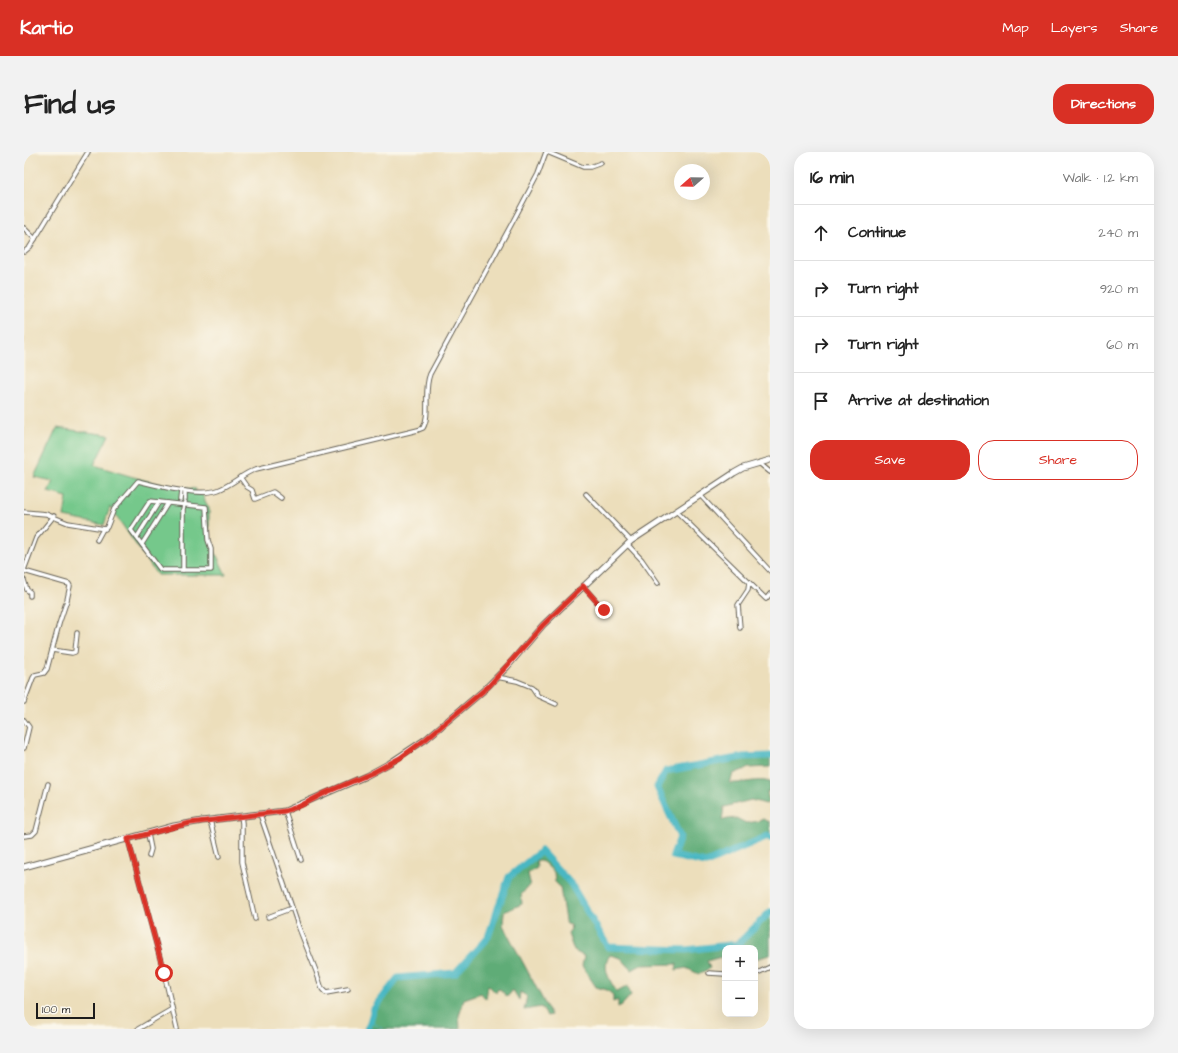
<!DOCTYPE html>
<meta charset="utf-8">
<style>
body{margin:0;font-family:"Architects Daughter",sans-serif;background:#f2f2f2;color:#222}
.controls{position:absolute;right:12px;bottom:12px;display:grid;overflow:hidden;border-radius:8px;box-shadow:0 4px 16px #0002}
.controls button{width:36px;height:36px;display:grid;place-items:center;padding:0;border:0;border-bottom:1px solid #e0e0e0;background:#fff;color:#222;font:20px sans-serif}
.compass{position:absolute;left:650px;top:12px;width:36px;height:36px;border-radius:50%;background:#fff;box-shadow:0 4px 16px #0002;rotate:250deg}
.scale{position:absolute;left:12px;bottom:10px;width:59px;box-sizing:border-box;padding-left:4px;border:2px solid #1c1c1c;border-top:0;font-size:11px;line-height:14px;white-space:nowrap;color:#1c1c1c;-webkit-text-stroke:3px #fbf7ec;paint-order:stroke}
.stop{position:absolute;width:12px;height:12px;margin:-9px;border:3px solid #d93025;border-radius:50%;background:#fff}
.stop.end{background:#d93025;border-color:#fff;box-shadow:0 1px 4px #0008}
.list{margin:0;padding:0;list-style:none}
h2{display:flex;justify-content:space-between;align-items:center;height:52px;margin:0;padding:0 16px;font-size:17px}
h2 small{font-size:13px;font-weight:400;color:#767676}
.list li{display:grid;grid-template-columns:26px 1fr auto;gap:12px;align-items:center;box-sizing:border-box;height:56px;padding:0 16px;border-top:1px solid #e0e0e0}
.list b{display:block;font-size:15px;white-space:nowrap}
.list em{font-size:13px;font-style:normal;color:#767676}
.actions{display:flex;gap:8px;padding:12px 16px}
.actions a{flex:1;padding:9px 0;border:1px solid #d93025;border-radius:16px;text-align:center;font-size:14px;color:#d93025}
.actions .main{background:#d93025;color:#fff}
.icon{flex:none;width:22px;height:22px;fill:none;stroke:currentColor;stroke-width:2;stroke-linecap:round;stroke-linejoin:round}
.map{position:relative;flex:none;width:746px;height:877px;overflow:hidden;border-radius:16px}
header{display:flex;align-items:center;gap:24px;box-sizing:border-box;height:56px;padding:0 20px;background:#d93025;color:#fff}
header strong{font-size:19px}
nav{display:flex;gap:22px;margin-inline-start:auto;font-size:14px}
.intro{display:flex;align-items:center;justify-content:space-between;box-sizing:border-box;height:96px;padding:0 24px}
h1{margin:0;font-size:28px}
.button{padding:10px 18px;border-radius:16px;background:#d93025;color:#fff;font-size:14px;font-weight:700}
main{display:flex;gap:24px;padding:0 24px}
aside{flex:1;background:#fff;border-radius:16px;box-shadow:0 4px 16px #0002}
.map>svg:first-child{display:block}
.green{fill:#74c88b;stroke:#487254}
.forest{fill:#5fac77;stroke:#3e644a}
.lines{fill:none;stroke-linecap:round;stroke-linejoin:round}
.stream{stroke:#49b7c3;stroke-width:1}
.river{stroke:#49b7c3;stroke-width:7}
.street-casing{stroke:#656054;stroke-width:5.5}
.secondary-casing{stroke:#656054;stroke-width:7}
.street{stroke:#fff;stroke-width:3.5}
.secondary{stroke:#fff;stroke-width:5}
.route{stroke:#d93025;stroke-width:5}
</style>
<header>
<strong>Kartio</strong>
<nav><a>Map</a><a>Layers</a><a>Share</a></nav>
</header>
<div class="intro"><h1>Find us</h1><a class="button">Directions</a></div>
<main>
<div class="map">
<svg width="746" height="877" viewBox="0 0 746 877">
<rect width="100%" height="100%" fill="#fbf7ec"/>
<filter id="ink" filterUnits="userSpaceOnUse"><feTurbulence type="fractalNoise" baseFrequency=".025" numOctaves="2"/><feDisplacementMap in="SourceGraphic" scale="8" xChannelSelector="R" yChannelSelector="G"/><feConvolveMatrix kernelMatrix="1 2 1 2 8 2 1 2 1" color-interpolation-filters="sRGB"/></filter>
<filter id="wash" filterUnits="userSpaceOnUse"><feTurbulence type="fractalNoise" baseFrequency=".012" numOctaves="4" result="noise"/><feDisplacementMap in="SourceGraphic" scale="16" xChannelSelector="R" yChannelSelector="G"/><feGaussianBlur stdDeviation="0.9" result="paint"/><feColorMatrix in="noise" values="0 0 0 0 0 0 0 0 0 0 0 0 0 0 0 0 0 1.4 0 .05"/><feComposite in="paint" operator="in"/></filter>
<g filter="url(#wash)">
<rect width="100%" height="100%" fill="#ecdebb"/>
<!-- green -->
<path class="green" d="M33,276l52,7 -15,30c33,10 67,22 102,24l-1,5 8,1 1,4 5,9v31l17,36h-69l-47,-68 -6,18 -40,-8 3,-20 -19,-5 5,-11 -19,-4z"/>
<!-- forest -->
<g class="forest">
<path d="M746,604v11l-22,1 -15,6 -3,9c14,1 27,-5 40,-1v9l-3,1 2,10 -3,2 -15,-4 -27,7 -2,13 14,-2 10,5 13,-2 4,-2 7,3v16l-3,-2 -61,27 -33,-7 6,-16 -22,-53 9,-16 77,-14z"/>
<path d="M517,699l30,33 37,63 78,3 54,-7 30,-30v42l-15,4v-11h-30v15l-2,1 -2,-7 -14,4 3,7 -11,6 -13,-6 -10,2 1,-6 -36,1 -9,5 -11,-12 -11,-3c-9,12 0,26 7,37l11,-6 3,9 -9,10 -4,2v-7l-5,2v-7l-6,-5 -11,-3 -14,-21 2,-10 -10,-5 -6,-17 3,-4 -1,-5 -3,-1 -2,-3 -5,-34 -5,-5 -1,-10 -11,-10 -7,-2 1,8 -9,5 2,11 -9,11 1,9 -18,8 -1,13 48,90 -4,1 -6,-9 -17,3 3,-14 -7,-4 -1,8 -6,-10 -6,7 -7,-8 -3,1 -1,3 -8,-8 -2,14 -5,-6 -17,6 -5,16 1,14h-92l6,-20 24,-31 57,-5 33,-36 21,-60z"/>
</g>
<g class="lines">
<!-- stream -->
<path class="stream" d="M346,869l13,8"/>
<!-- river -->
<g class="river">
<path d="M746,604l-27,1 -77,14 -9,16 23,50 -7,19 33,7 62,-27 2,2"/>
<path d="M344,877l6,-20 24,-31 57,-5 33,-36 21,-60 32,-26 30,33 37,63 78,3 52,-6 32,-32"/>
</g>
</g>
</g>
<g filter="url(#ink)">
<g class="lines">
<defs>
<g id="street">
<path d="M523,0l36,15h7l11,-4"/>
<path d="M0,76l11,11"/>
<path d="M0,100l6,-5 58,-95"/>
<path d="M735,311l11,9"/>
<path d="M216,325l7,10 5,3 3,9 18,-7 8,6"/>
<path d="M562,342l45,47"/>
<path d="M676,343l70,76"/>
<path d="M161,347v-8"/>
<path d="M156,348l1,-9"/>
<path d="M126,349l56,6 2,33 3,9v21h-49l-2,-1 -29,-39z"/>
<path d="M652,359l90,88 4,-5"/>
<path d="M0,360l22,2 22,9 37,6 2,-2 7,-18 24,-28c20,5 61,16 80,9 14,-5 24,-16 38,-21l162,-39 5,-2c8,-14 0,-37 7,-54l81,-149 27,-51 8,-22"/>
<path d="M113,385l22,-35"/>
<path d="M73,388l6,-11"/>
<path d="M118,392l26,-41"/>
<path d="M603,392l15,16 16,23"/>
<path d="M0,418l12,-32 18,-22"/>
<path d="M159,418v-61l2,-7"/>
<path d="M0,419l45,13 1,2 -3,14 -8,24 -12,45 -3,4 -9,2 -2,3 -9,24"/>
<path d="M0,428l3,10 3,2v4"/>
<path d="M559,434l21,24"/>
<path d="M716,476l-2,-23 10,-15 1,-7"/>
<path d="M28,498l20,3 3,-1 2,-19"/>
<path d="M473,525l20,4 15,6 6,9 18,8"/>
<path d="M0,568l5,7 -5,21"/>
<path d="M261,659l16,49"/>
<path d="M236,662l39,114 17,43 6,18 4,4 22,-4"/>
<path d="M217,664l1,7v39l13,57"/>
<path d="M186,668l9,37"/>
<path d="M124,682l3,15 -2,7"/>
<path d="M0,684l8,-1 4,-4 12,-47"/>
<path d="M104,687l36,134 13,56"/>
<path d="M244,765l24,-9"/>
<path d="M685,821l16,1"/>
<path d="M731,822l15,-7"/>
<path d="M114,877l34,-20"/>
</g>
<path id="secondary" d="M0,715l150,-41 28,-5 83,-10 81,-35 24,-13 36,-24 57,-48 24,-24 36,-42 88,-84 103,-68 9,-5 27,-8"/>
</defs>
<!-- street casing -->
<use href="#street" class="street-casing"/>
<!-- secondary casing -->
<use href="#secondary" class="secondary-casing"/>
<!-- street -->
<use href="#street" class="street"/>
<!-- secondary -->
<use href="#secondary" class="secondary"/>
</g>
</g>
<g class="lines" filter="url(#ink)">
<!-- route -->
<path class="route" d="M140,821l-36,-134 62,-16 95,-12 15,-5 25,-13 47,-20 28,-15 26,-19 63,-53 54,-61 40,-39 21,24"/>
</g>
</svg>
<div class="controls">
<button>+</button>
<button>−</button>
</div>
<svg class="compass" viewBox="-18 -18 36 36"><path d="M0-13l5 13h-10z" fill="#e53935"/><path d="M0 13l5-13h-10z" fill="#767676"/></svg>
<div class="scale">100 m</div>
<div class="stop" style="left:140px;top:821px"></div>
<div class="stop end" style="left:580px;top:458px"></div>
</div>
<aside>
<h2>16 min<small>Walk · 1.2 km</small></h2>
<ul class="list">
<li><svg class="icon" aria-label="ahead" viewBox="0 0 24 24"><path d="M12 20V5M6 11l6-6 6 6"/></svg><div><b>Continue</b></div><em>240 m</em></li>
<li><svg class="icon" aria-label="right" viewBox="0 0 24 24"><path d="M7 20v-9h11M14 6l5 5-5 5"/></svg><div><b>Turn right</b></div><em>920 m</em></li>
<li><svg class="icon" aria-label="right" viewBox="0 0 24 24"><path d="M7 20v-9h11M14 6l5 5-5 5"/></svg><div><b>Turn right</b></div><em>60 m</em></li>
<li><svg class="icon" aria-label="arrive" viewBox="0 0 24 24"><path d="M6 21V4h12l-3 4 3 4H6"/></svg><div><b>Arrive at destination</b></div></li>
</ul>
<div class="actions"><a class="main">Save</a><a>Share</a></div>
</aside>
</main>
